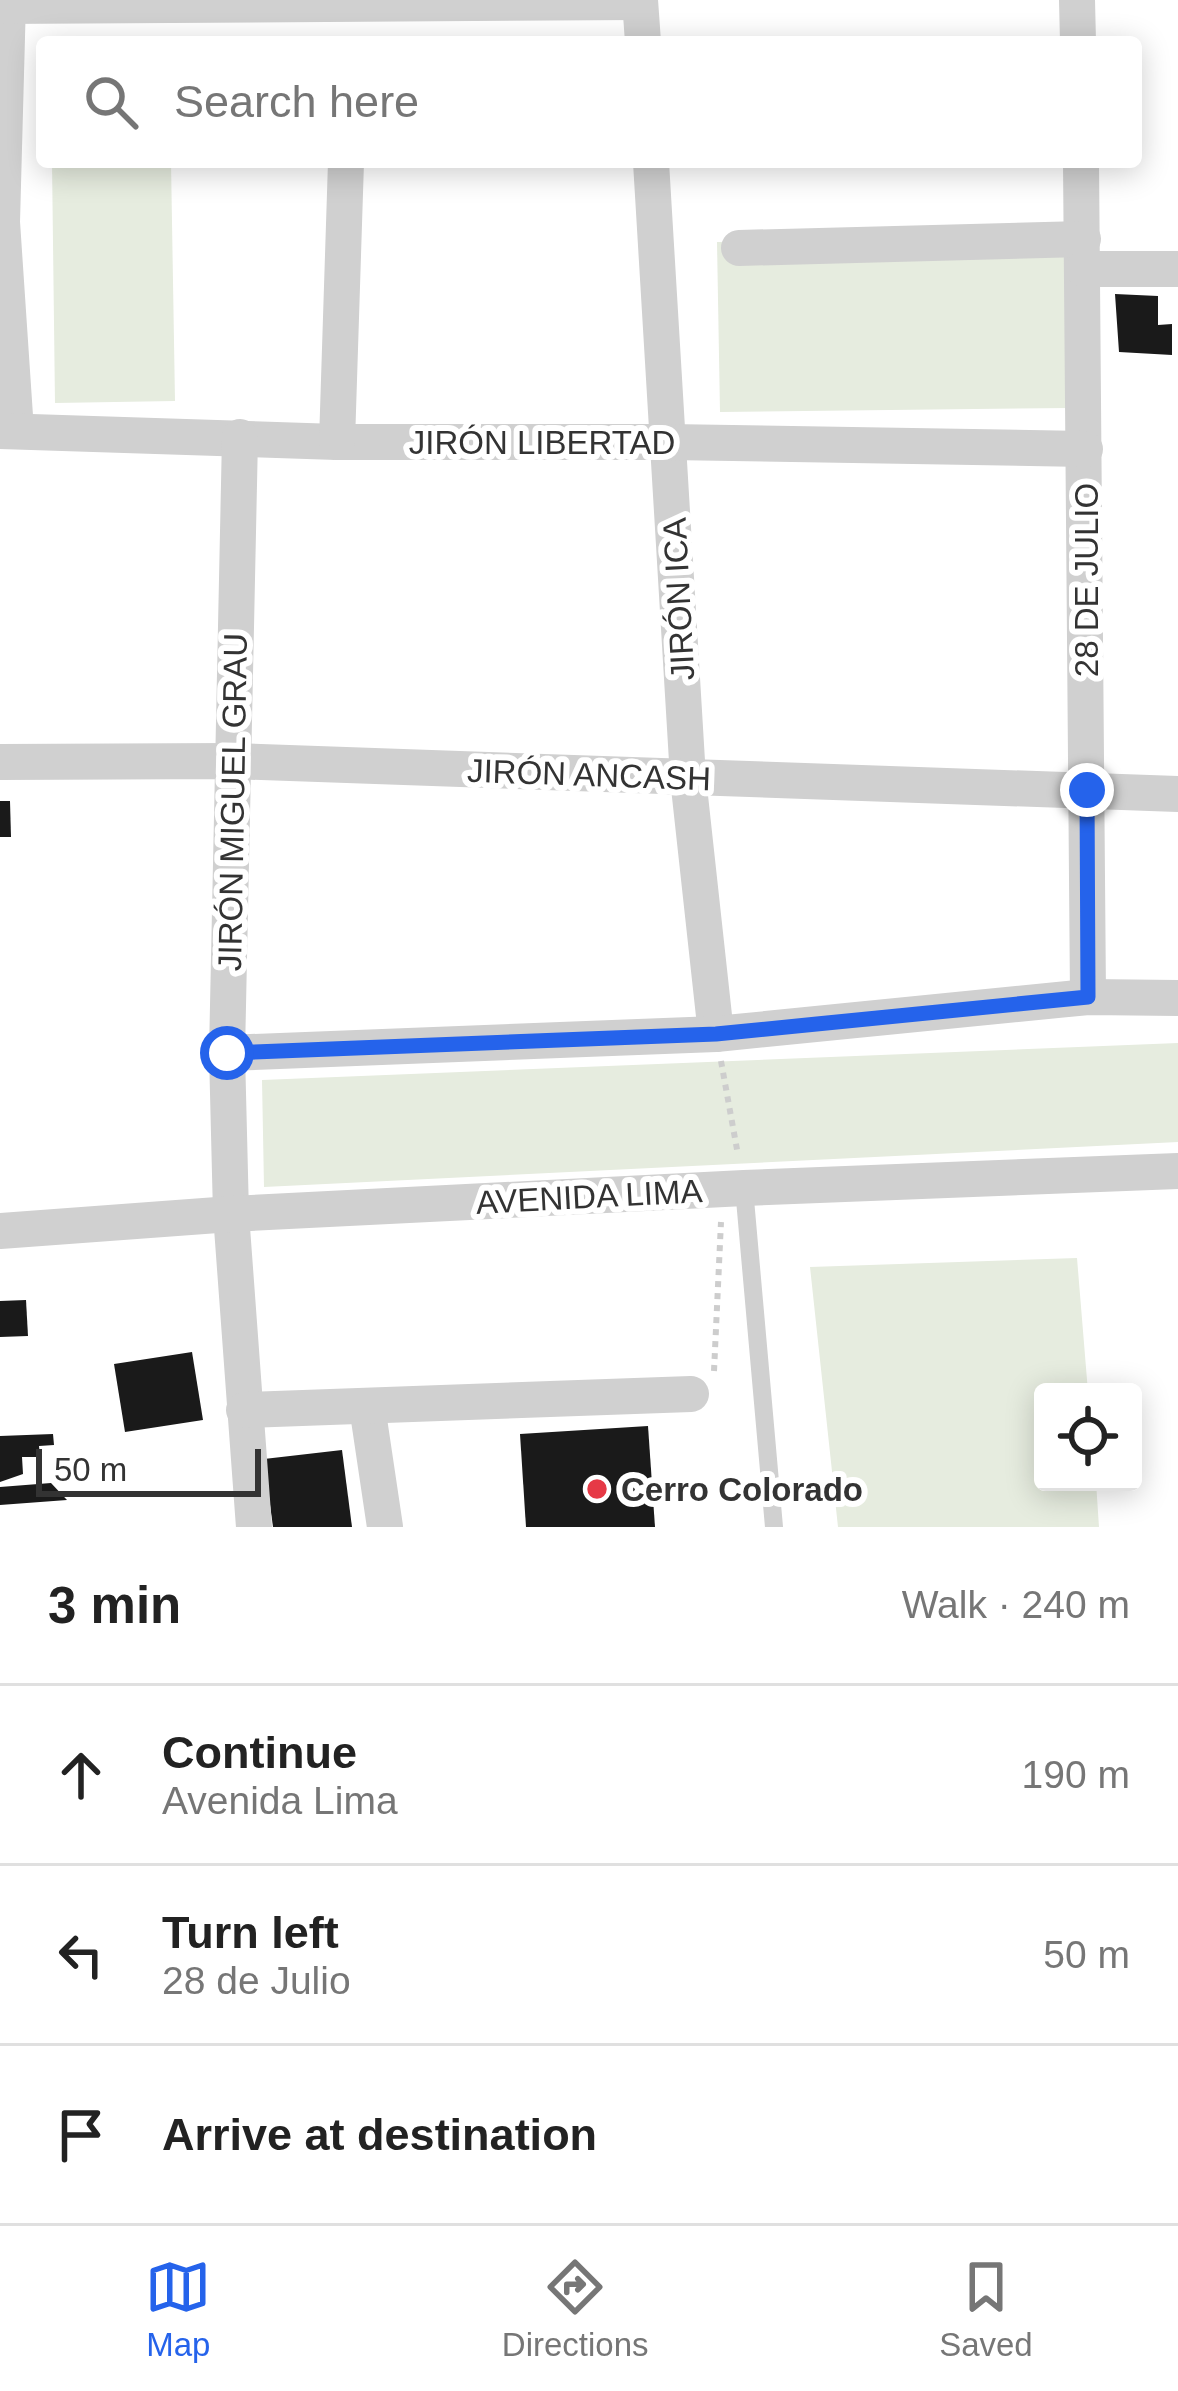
<!DOCTYPE html>
<meta charset="utf-8">
<style>
body{margin:0;font-family:Helvetica,sans-serif;background:#f6f6f6;color:#222}
.controls{position:absolute;right:36px;bottom:36px;display:grid;overflow:hidden;border-radius:12px;box-shadow:0 6px 30px #0003}
.controls button{width:108px;height:108px;display:grid;place-items:center;padding:0;border:0;border-bottom:3px solid #e0e0e0;background:#fff;color:#222;font:60px sans-serif}
.scale{position:absolute;left:36px;bottom:30px;width:225px;box-sizing:border-box;padding-left:12px;border:6px solid #333;border-top:0;font-size:33px;line-height:42px;white-space:nowrap;color:#333;-webkit-text-stroke:9px #fff;paint-order:stroke}
.stop{position:absolute;width:36px;height:36px;margin:-27px;border:9px solid #2563eb;border-radius:50%;background:#fff}
.stop.end{background:#2563eb;border-color:#fff;box-shadow:0 3px 12px #0008}
.list{margin:0;padding:0;list-style:none}
h2{display:flex;justify-content:space-between;align-items:center;height:156px;margin:0;padding:0 48px;font-size:51px}
h2 small{font-size:39px;font-weight:400;color:#767676}
.list li{display:grid;grid-template-columns:78px 1fr auto;gap:36px;align-items:center;box-sizing:border-box;height:180px;padding:0 48px;border-top:3px solid #e0e0e0}
.list b{display:block;font-size:45px;white-space:nowrap}
.list p{margin:0;font-size:39px;white-space:nowrap;color:#767676}
.list em{font-size:39px;font-style:normal;color:#767676}
.icon{flex:none;width:66px;height:66px;fill:none;stroke:currentColor;stroke-width:2;stroke-linecap:round;stroke-linejoin:round}
.map{position:relative;flex:none;width:1178px;height:1527px;overflow:hidden}
.search{position:absolute;background:#fff;box-shadow:0 6px 30px #0003;left:36px;right:36px;top:36px;height:132px;display:flex;align-items:center;gap:30px;box-sizing:border-box;padding:0 42px;border-radius:12px;color:#767676;font-size:45px}
.sheet{height:696px;background:#fff}
nav{display:flex;justify-content:space-around;align-items:center;box-sizing:border-box;height:168px;border-top:3px solid #e0e0e0;background:#fff;font-size:33px;color:#767676}
nav a{display:grid;justify-items:center;gap:6px}
nav .on{color:#2563eb}
.map>svg:first-child{display:block}
.green{fill:#e6ecdf}
.building{fill:#1a1a1a}
.lines{fill:none;stroke-linecap:round;stroke-linejoin:round}
.path{stroke:#cdcdcd;stroke-width:6;stroke-dasharray:6 6;stroke-linecap:butt}
.service{stroke:#d0d0d0;stroke-width:18}
.minor{stroke:#d0d0d0;stroke-width:36}
.route{stroke:#2563eb;stroke-width:15}
.poi-dot{fill:#e63946;stroke:#fff;stroke-width:4.5}
.labels{text-anchor:middle;stroke-width:12;stroke-linejoin:round;paint-order:stroke}
.street-label{font-size:33px;fill:#333;stroke:#fff}
.poi-label{font-size:33px;font-weight:bold;fill:#333;stroke:#fff;text-anchor:start}
</style>
<div class="map">
<svg width="1178" height="1527" viewBox="0 0 1178 1527">
<rect width="100%" height="100%" fill="#fff"/>
<!-- green -->
<g class="green">
<path d="M52,162h119l4,239 -120,2z"/>
<path d="M1066,238l3,170 -349,4 -3,-170z"/>
<path d="M1178,1043v99l-914,45 -2,-107z"/>
<path d="M1077,1258l11,134h-45v90h53l3,45h-261l-28,-260z"/>
</g>
<!-- building -->
<g class="building">
<path d="M1115,294l43,2v29l14,-1v31l-53,-3z"/>
<path d="M0,801h10l1,36h-11z"/>
<path d="M26,1300l2,36 -28,1v-36z"/>
<path d="M192,1352l11,68 -78,12 -11,-68z"/>
<path d="M648,1426l7,101h-129l-6,-93z"/>
<path d="M53,1434l1,11 -15,1 1,11h-18l1,17 -23,8v-46z"/>
<path d="M342,1450l10,77h-79l-9,-68z"/>
<path d="M51,1483l16,17 -67,5v-18z"/>
</g>
<g class="lines">
<!-- path -->
<g class="path">
<path d="M721,1061l17,94"/>
<path d="M714,1371l7,-149"/>
</g>
<!-- service -->
<path class="service" d="M744,1188l30,339"/>
<!-- minor -->
<g class="minor">
<path d="M8,0l-6,222 14,209"/>
<path d="M640,0l3,42"/>
<path d="M1077,0l1,42"/>
<path d="M0,6l640,-4"/>
<path d="M651,162l37,616 28,256"/>
<path d="M1081,162l7,835"/>
<path d="M739,248l344,-9"/>
<path d="M1084,269h94"/>
<path d="M0,431l337,11h332l416,7"/>
<path d="M240,437l-13,616 4,161 23,313"/>
<path d="M337,442l9,-280"/>
<path d="M0,762l231,-1 947,33"/>
<path d="M227,1053l489,-19 372,-37 90,1"/>
<path d="M0,1231l231,-17 513,-26 434,-17"/>
<path d="M367,1406l18,121"/>
<path d="M244,1410l447,-16"/>
</g>
</g>
<g class="lines">
<!-- route -->
<path class="route" d="M227,1053l489,-19 372,-37 -1,-207"/>
</g>
<!-- markers -->
<circle class="poi-dot" cx="597" cy="1489" r="12"/>
<g class="labels">
<!-- street labels -->
<g class="street-label">
<text x="542" y="454">JIRÓN LIBERTAD</text>
<text transform="translate(1086 580) rotate(-90)" y="12">28 DE JULIO</text>
<text transform="translate(678 599) rotate(-93)" y="12">JIRÓN ICA</text>
<text transform="translate(589 774) rotate(2)" y="12">JIRÓN ANCASH</text>
<text transform="translate(232 802) rotate(-89)" y="12">JIRÓN MIGUEL GRAU</text>
<text transform="translate(589 1196) rotate(-3)" y="12">AVENIDA LIMA</text>
</g>
<!-- poi labels -->
<g class="poi-label">
<text x="621" y="1501">Cerro Colorado</text>
</g>
</g>
</svg>
<div class="controls">
<button><svg class="icon" aria-label="locate" viewBox="0 0 24 24"><circle cx="12" cy="12" r="6"/><path d="M12 2v4M12 18v4M2 12h4M18 12h4"/></svg></button>
</div>
<div class="scale">50 m</div>
<div class="stop" style="left:227px;top:1053px"></div>
<div class="stop end" style="left:1087px;top:790px"></div>
<div class="search"><svg class="icon" aria-label="search" viewBox="0 0 24 24"><circle cx="10" cy="10" r="6"/><path d="M15 15l6 6"/></svg>Search here</div>
</div>
<section class="sheet">
<h2>3 min<small>Walk · 240 m</small></h2>
<ul class="list">
<li><svg class="icon" aria-label="ahead" viewBox="0 0 24 24"><path d="M12 20V5M6 11l6-6 6 6"/></svg><div><b>Continue</b><p>Avenida Lima</p></div><em>190 m</em></li>
<li><svg class="icon" aria-label="left" viewBox="0 0 24 24"><path d="M17 20v-9H6M10 6l-5 5 5 5"/></svg><div><b>Turn left</b><p>28 de Julio</p></div><em>50 m</em></li>
<li><svg class="icon" aria-label="arrive" viewBox="0 0 24 24"><path d="M6 21V4h12l-3 4 3 4H6"/></svg><div><b>Arrive at destination</b></div></li>
</ul>
</section>
<nav>
<a class="on"><svg class="icon" aria-label="map" viewBox="0 0 24 24"><path d="M3 6l6-2 6 2 6-2v14l-6 2-6-2-6 2zM9 4v14M15 6v14"/></svg>Map</a>
<a><svg class="icon" aria-label="directions" viewBox="0 0 24 24"><path d="M12 3l9 9-9 9-9-9zM9 14v-3h6M13 9l2 2-2 2"/></svg>Directions</a>
<a><svg class="icon" aria-label="saved" viewBox="0 0 24 24"><path d="M7 4h10v16l-5-4-5 4z"/></svg>Saved</a>
</nav>
